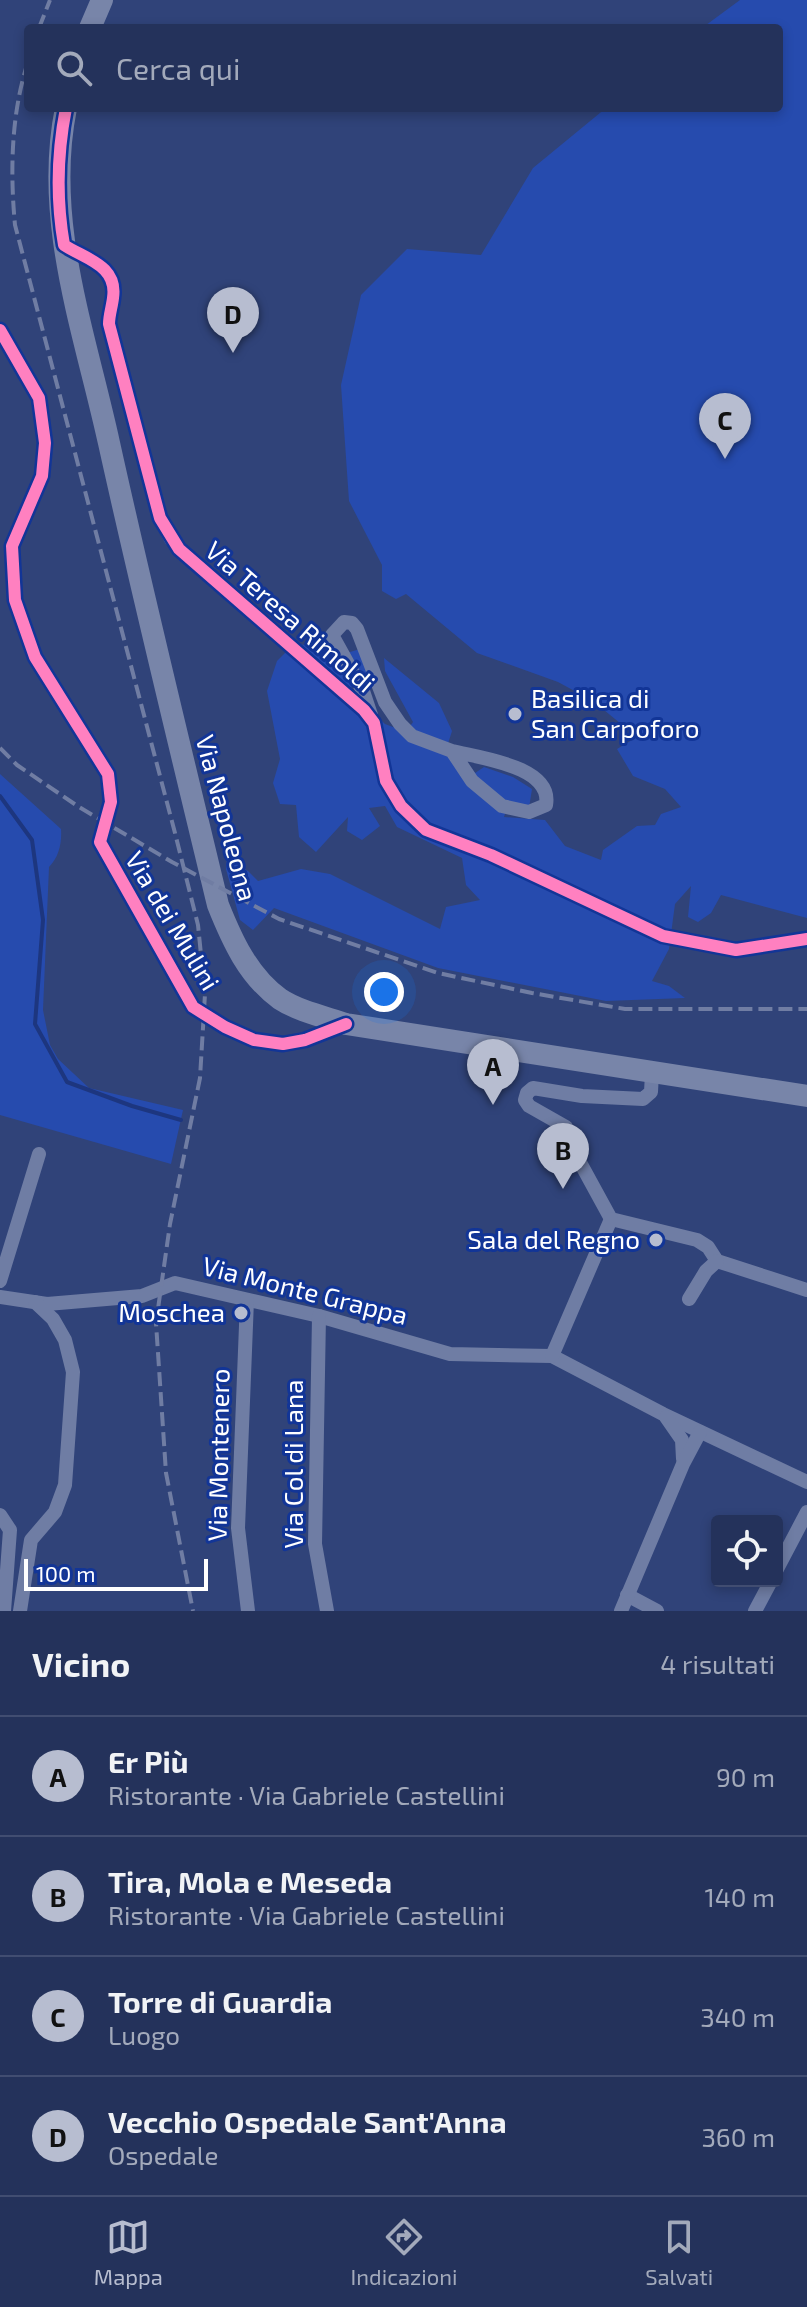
<!DOCTYPE html>
<html lang="it">
<meta charset="utf-8">
<style>
body{margin:0;font-family:"Exo 2",sans-serif;background:#303e64;color:#f1f3f6}
.controls{position:absolute;right:24px;bottom:24px;display:grid;overflow:hidden;border-radius:8px;box-shadow:0 4px 12px #0003}
.controls button{width:72px;height:72px;display:grid;place-items:center;padding:0;border:0;border-bottom:2px solid #414d71;background:#24325b;color:#f1f3f6;font:40px sans-serif}
.scale{position:absolute;left:24px;bottom:20px;width:184px;box-sizing:border-box;padding-left:8px;border:4px solid #fff;border-top:0;font-size:22px;line-height:28px;white-space:nowrap;color:#fff;-webkit-text-stroke:6px #123597;paint-order:stroke}
.you{position:absolute;left:384px;top:992px;width:28px;height:28px;margin:-20px;border:6px solid #fff;border-radius:50%;background:#1a73e8;box-shadow:0 0 0 12px #1a73e833}
.badge{display:grid;place-items:center;width:52px;height:52px;border-radius:50%;background:#b7bdd0;color:#111;font-size:26px;font-weight:700}
.pin{position:absolute;translate:-50% -66px;filter:drop-shadow(0 2px 4px #0008)}
.pin::after{content:'';position:absolute;top:42px;width:28px;height:24px;background:inherit;clip-path:polygon(0 0,100% 0,50% 100%)}
.list{margin:0;padding:0;list-style:none}
h2{display:flex;justify-content:space-between;align-items:center;height:104px;margin:0;padding:0 32px;font-size:34px}
h2 small{font-size:26px;font-weight:400;color:#a3aabb}
.list li{display:grid;grid-template-columns:52px 1fr auto;gap:24px;align-items:center;box-sizing:border-box;height:120px;padding:0 32px;border-top:2px solid #414d71}
.list b{display:block;font-size:30px;white-space:nowrap}
.list p{margin:0;font-size:26px;white-space:nowrap;color:#a3aabb}
.list em{font-size:26px;font-style:normal;color:#a3aabb}
.icon{flex:none;width:44px;height:44px;fill:none;stroke:currentColor;stroke-width:2;stroke-linecap:round;stroke-linejoin:round}
.map{position:relative;flex:none;width:807px;height:1611px;overflow:hidden}
.search{position:absolute;background:#24325b;box-shadow:0 4px 12px #0003;left:24px;right:24px;top:24px;height:88px;display:flex;align-items:center;gap:20px;box-sizing:border-box;padding:0 28px;border-radius:8px;color:#a3aabb;font-size:30px}
.sheet{height:584px;background:#24325b}
nav{display:flex;justify-content:space-around;align-items:center;box-sizing:border-box;height:112px;border-top:2px solid #414d71;background:#24325b;font-size:22px;color:#a3aabb}
nav a{display:grid;justify-items:center;gap:4px}
nav .on{color:#b7bdd0}
.map>svg:first-child{display:block}
.green{fill:#264bae}
.lines{fill:none;stroke-linecap:round;stroke-linejoin:round}
.stream{stroke:#1d367f;stroke-width:4}
.minor-tunnel{stroke:#4f5f8d;stroke-width:14;stroke-dasharray:14 7;stroke-linecap:butt}
.minor{stroke:#6f7da4;stroke-width:14}
.primary{stroke:#7885a9;stroke-width:22}
.rail{stroke:#707da3;stroke-width:4;stroke-dasharray:14 6;stroke-linecap:butt}
.cycleway-casing{stroke:#123597;stroke-width:17}
.cycleway{stroke:#ff80c0;stroke-width:12}
.poi-dot{fill:#b7bdd0;stroke:#123597;stroke-width:3}
.labels{text-anchor:middle;stroke-width:6;stroke-linejoin:round;paint-order:stroke}
.street-label{font-size:26px;fill:#fff;stroke:#123597}
.poi-label{font-size:26px;fill:#fff;stroke:#123597;text-anchor:end}
</style>
<div class="map">
<svg width="807" height="1611" viewBox="0 0 807 1611">
<rect width="100%" height="100%" fill="#304379"/>
<!-- green -->
<g class="green">
<path d="M740,0h67v918l-86,-23 -10,18 -13,9 -10,-5 3,-31 -16,18 -6,45 -17,32 17,5 16,12 -79,3 -168,-33 -164,-60 -21,22 -13,-10 -14,-51 1,-11 21,13 10,10 43,-12 29,5 110,55 6,-22 34,-7 -14,-15 -4,-27 -65,-31 -12,-21 -16,2 11,18 -18,14 -15,-9 1,-14 -32,35 -17,-15 -3,-32 -16,-1 -7,-21 7,-24 -13,-68 10,-30 18,-18 18,4 17,17 10,-9 20,-6 13,26 -6,6 -20,8 38,35 21,8 7,-10 -28,-51 -1,-13 55,45 13,28 -7,22 17,5 13,15 9,-6 29,10 19,12 -3,19 -21,-4 -4,13 41,3 20,26 36,14 2,-10 34,-24 18,-1 6,-11 20,-7 -16,-18 -32,-13 -16,-27 20,-12 -44,-36 -35,-19 -81,-29 -71,-59 -10,5 -14,-8v-26l-33,-64 -8,-116 20,-90 46,-46 74,6 52,-87 73,-60h173v-80h-77z"/>
<path d="M0,774l61,55c1,14 -2,28 -12,38l-6,143 7,35 8,14 31,29 94,22 -12,54 -171,-49z"/>
</g>
<g class="lines">
<!-- stream -->
<path class="stream" d="M0,796l32,44 11,80 -8,104 32,58 65,24 49,14"/>
<!-- minor-tunnel -->
<path class="minor-tunnel" d="M100,842l6,-26"/>
<!-- minor -->
<g class="minor">
<path d="M64,245c21,14 54,20 49,53 -1,9 -4,17 -4,26l51,194 11,21 15,16 178,155 10,13 12,58 15,25 25,24 65,25 172,81 73,14 71,-11"/>
<path d="M0,330l39,68 6,45 -3,33 -30,70 3,54 20,57 73,117 3,28 -5,14"/>
<path d="M371,715l-8,-24 -31,-56 12,-13 8,1 5,6 28,73 15,22 12,12 40,15 20,30 30,25 27,6 17,-7c7,-39 -67,-47 -94,-54"/>
<path d="M100,842l93,165 32,20 29,13 29,4 22,-4 41,-16"/>
<path d="M652,1073l-1,19 -8,7 -61,-3 -49,-8 -6,5 -2,7 4,6 37,21 10,28 35,64 86,21 11,7 9,14 90,29"/>
<path d="M0,1281l39,-127"/>
<path d="M0,1297l47,7 95,-8 33,-13 144,33 131,38 102,2 111,58 144,68"/>
<path d="M689,1299l17,-28 11,-10"/>
<path d="M247,1300l-9,228 10,83"/>
<path d="M319,1316l-4,228 12,67"/>
<path d="M552,1356l59,-137"/>
<path d="M666,1417l16,23 1,19"/>
<path d="M0,1515l10,15 -6,81"/>
<path d="M777,1569l30,-57"/>
<path d="M627,1595l30,16"/>
<path d="M20,1611l11,-71 24,-28 10,-27 8,-113 -8,-32 -12,-21 -18,-17"/>
<path d="M621,1611l62,-147 17,-32"/>
<path d="M755,1611l16,-30"/>
</g>
<!-- primary -->
<g class="primary">
<path d="M90,28l12,-28"/>
<path d="M66,108c-23,113 19,225 43,335 34,154 72,308 109,462 14,35 30,71 62,94 18,12 45,18 66,25l461,72"/>
</g>
<!-- rail -->
<g class="rail">
<path d="M39,28l11,-28"/>
<path d="M28,62c-17,51 -18,110 -13,163l160,608 23,92 7,69 -5,84 -30,146 -14,99 10,150 27,138"/>
<path d="M0,748l17,17 62,42 93,55 107,57 159,54 94,20 93,16h182"/>
</g>
<defs>
<g id="cycleway">
<path d="M66,108c-9,46 -10,91 -2,137 21,14 54,20 49,53 -1,9 -4,17 -4,26l51,194 19,31 185,161 10,13 12,58 15,25 25,24 65,25 172,81 73,14 71,-11"/>
<path d="M0,330l39,68 6,45 -3,33 -30,70 3,54 20,57 73,117 3,28 -11,40 93,165 32,20 29,13 29,4 22,-4 41,-16"/>
</g>
</defs>
<!-- cycleway casing -->
<use href="#cycleway" class="cycleway-casing"/>
<!-- cycleway -->
<use href="#cycleway" class="cycleway"/>
</g>
<!-- markers -->
<g class="poi-dot">
<circle cx="515" cy="714" r="8"/>
<circle cx="656" cy="1240" r="8"/>
<circle cx="241" cy="1313" r="8"/>
</g>
<g class="labels">
<!-- street labels -->
<g class="street-label">
<text transform="translate(290 617) rotate(41)" y="9">Via Teresa Rimoldi</text>
<text transform="translate(226 818) rotate(75)" y="9">Via Napoleona</text>
<text transform="translate(172 921) rotate(59)" y="9">Via dei Mulini</text>
<text transform="translate(305 1291) rotate(14)" y="9">Via Monte Grappa</text>
<text transform="translate(219 1455) rotate(-89)" y="9">Via Montenero</text>
<text transform="translate(294 1464) rotate(-90)" y="9">Via Col di Lana</text>
</g>
<!-- poi labels -->
<g class="poi-label">
<text x="531" y="708" text-anchor="start">Basilica di<tspan x="531" dy="30">San Carpoforo</tspan></text>
<text x="640" y="1249">Sala del Regno</text>
<text x="225" y="1322">Moschea</text>
</g>
</g>
</svg>
<div class="controls">
<button><svg class="icon" aria-label="locate" viewBox="0 0 24 24"><circle cx="12" cy="12" r="6"/><path d="M12 2v4M12 18v4M2 12h4M18 12h4"/></svg></button>
</div>
<div class="scale">100 m</div>
<div class="you"></div>
<div class="pin badge" style="left:493px;top:1105px">A</div>
<div class="pin badge" style="left:563px;top:1189px">B</div>
<div class="pin badge" style="left:725px;top:459px">C</div>
<div class="pin badge" style="left:233px;top:353px">D</div>
<div class="search"><svg class="icon" aria-label="search" viewBox="0 0 24 24"><circle cx="10" cy="10" r="6"/><path d="M15 15l6 6"/></svg>Cerca qui</div>
</div>
<section class="sheet">
<h2>Vicino<small>4 risultati</small></h2>
<ul class="list">
<li><span class="badge">A</span><div><b>Er Più</b><p>Ristorante · Via Gabriele Castellini</p></div><em>90 m</em></li>
<li><span class="badge">B</span><div><b>Tira, Mola e Meseda</b><p>Ristorante · Via Gabriele Castellini</p></div><em>140 m</em></li>
<li><span class="badge">C</span><div><b>Torre di Guardia</b><p>Luogo</p></div><em>340 m</em></li>
<li><span class="badge">D</span><div><b>Vecchio Ospedale Sant'Anna</b><p>Ospedale</p></div><em>360 m</em></li>
</ul>
</section>
<nav>
<a class="on"><svg class="icon" aria-label="map" viewBox="0 0 24 24"><path d="M3 6l6-2 6 2 6-2v14l-6 2-6-2-6 2zM9 4v14M15 6v14"/></svg>Mappa</a>
<a><svg class="icon" aria-label="directions" viewBox="0 0 24 24"><path d="M12 3l9 9-9 9-9-9zM9 14v-3h6M13 9l2 2-2 2"/></svg>Indicazioni</a>
<a><svg class="icon" aria-label="saved" viewBox="0 0 24 24"><path d="M7 4h10v16l-5-4-5 4z"/></svg>Salvati</a>
</nav>
